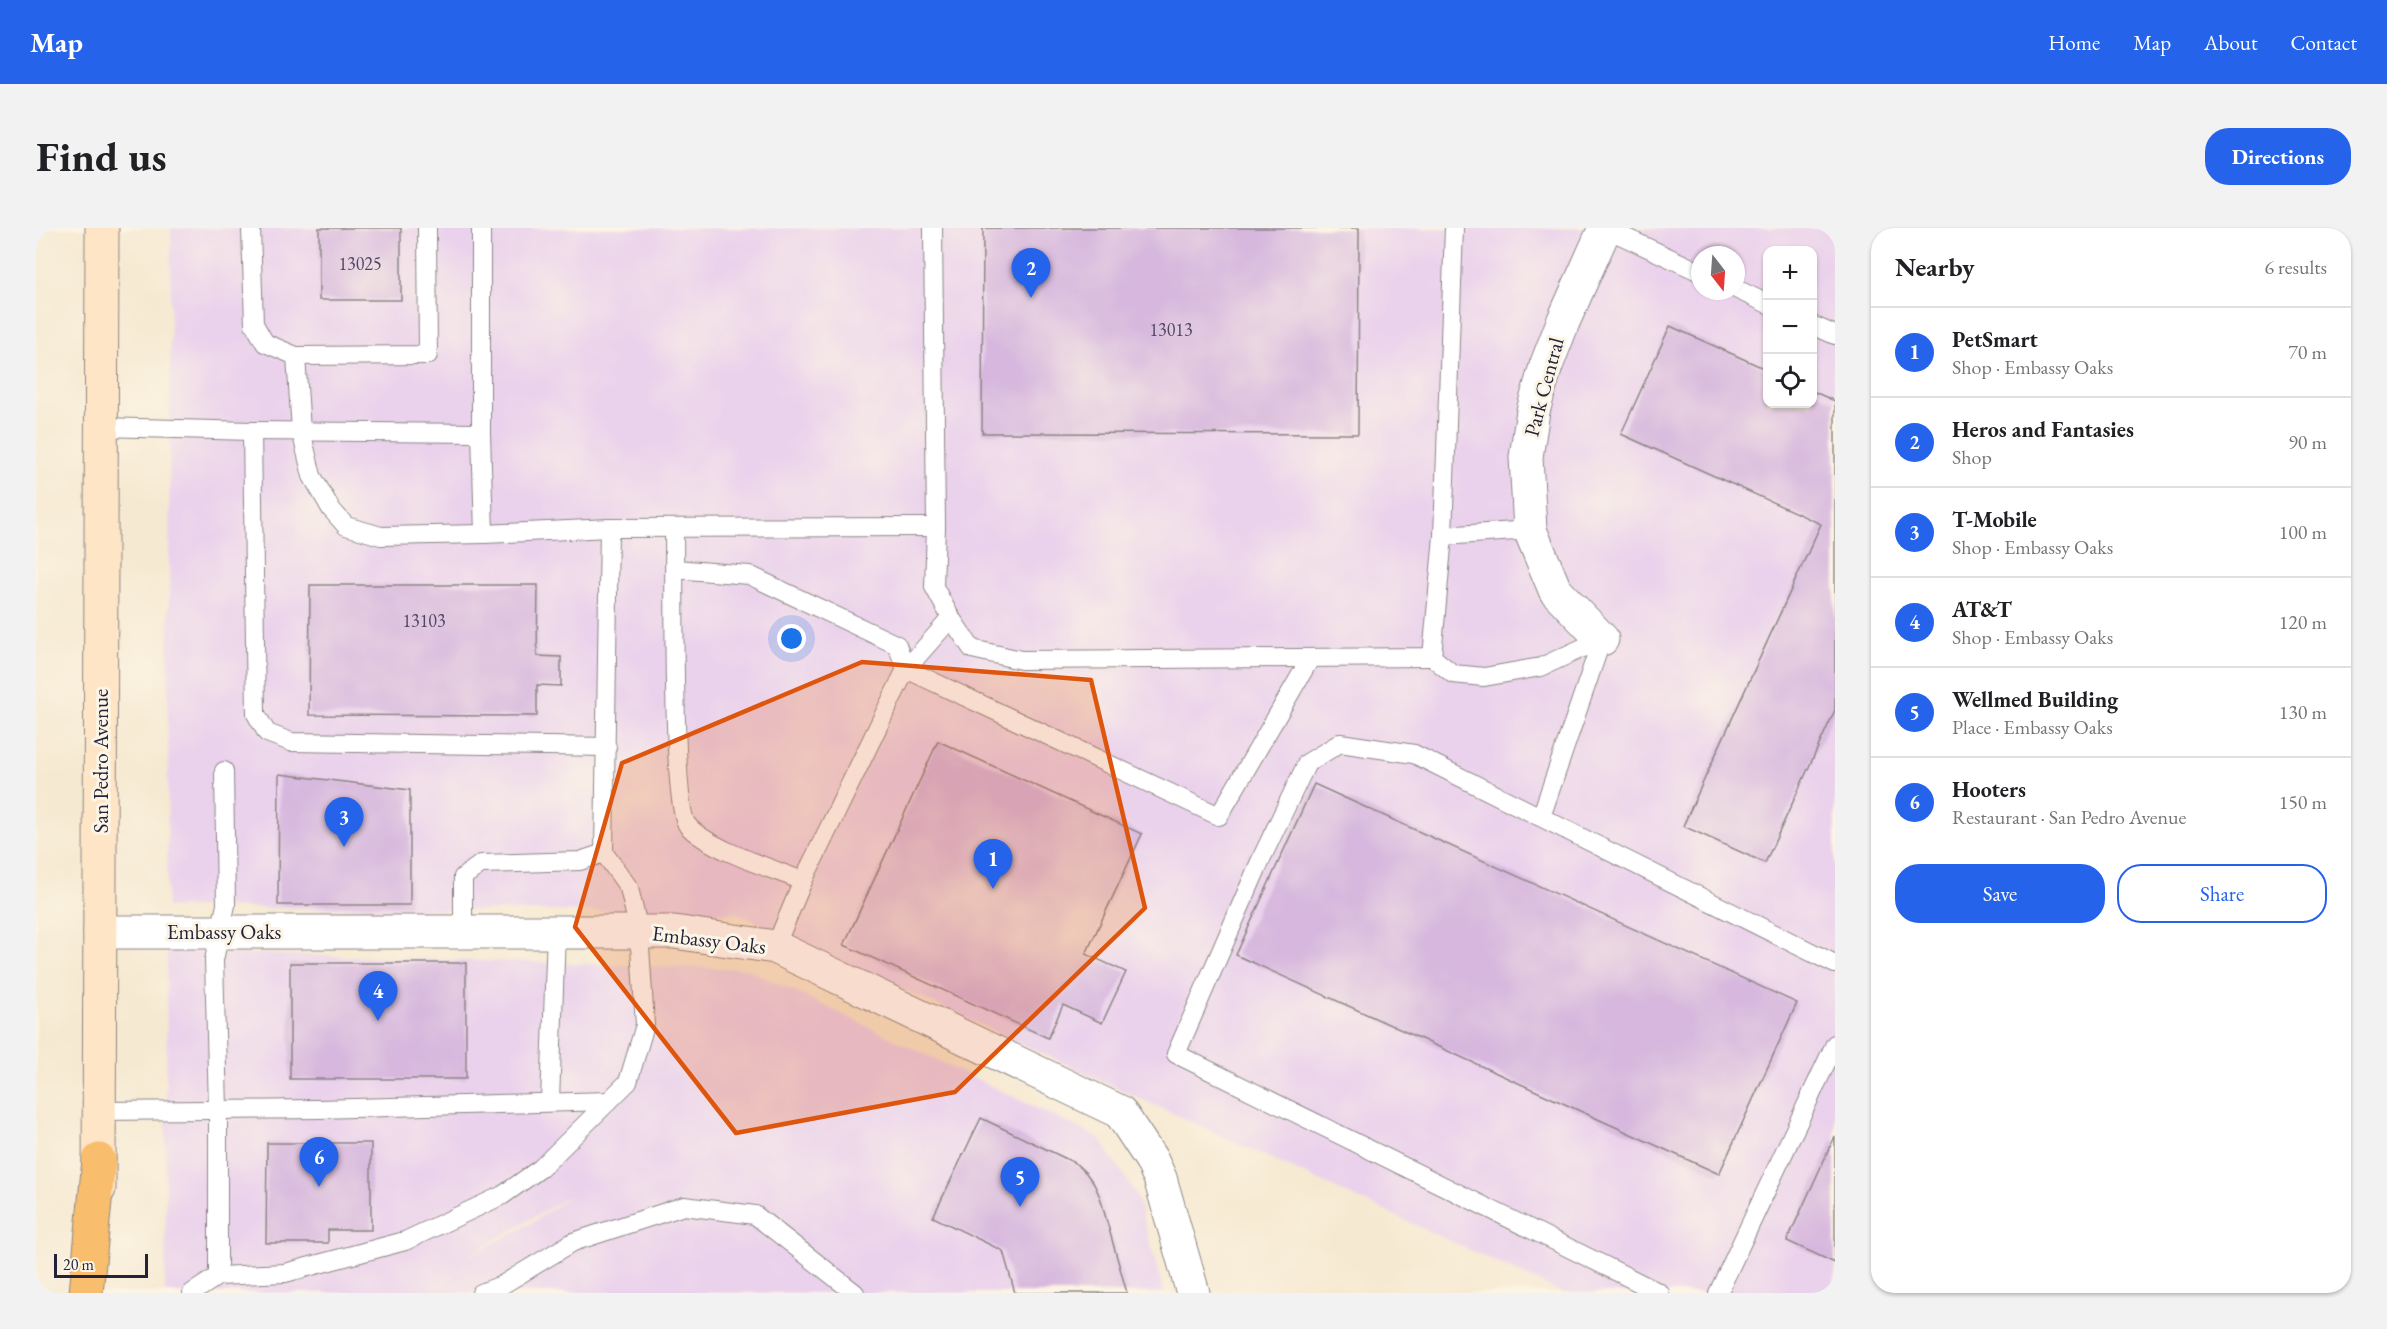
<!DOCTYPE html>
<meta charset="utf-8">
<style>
body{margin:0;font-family:"EB Garamond",serif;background:#f2f2f2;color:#202124}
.controls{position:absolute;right:18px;top:18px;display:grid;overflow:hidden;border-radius:12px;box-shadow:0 2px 4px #0004}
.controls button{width:54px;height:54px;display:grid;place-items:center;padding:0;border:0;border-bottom:2px solid #e0e0e0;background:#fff;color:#202124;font:30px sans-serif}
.compass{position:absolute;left:1655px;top:18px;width:54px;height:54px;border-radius:50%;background:#fff;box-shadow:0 2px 4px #0004;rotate:163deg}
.scale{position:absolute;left:18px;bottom:15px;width:94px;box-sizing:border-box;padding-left:6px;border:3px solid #22223b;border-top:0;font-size:16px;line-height:21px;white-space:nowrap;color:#22223b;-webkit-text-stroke:4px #fcf5e5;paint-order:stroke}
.you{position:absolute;left:756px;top:411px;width:21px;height:21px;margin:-15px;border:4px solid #fff;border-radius:50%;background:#1a73e8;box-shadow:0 0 0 9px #1a73e833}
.badge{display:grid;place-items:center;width:39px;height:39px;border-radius:50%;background:#2563eb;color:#fff;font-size:20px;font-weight:700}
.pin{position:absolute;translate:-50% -50px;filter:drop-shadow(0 2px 3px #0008)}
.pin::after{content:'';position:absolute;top:32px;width:21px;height:18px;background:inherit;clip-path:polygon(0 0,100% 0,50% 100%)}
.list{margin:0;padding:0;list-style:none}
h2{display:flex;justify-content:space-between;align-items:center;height:78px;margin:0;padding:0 24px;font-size:26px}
h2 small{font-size:20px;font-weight:400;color:#757577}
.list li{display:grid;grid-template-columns:39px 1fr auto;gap:18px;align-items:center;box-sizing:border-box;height:90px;padding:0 24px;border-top:2px solid #e0e0e0}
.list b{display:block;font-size:22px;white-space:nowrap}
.list p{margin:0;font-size:20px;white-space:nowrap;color:#757577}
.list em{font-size:20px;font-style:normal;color:#757577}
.actions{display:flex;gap:12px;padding:18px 24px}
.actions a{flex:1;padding:14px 0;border:2px solid #2563eb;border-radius:24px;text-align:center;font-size:21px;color:#2563eb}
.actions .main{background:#2563eb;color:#fff}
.icon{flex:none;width:33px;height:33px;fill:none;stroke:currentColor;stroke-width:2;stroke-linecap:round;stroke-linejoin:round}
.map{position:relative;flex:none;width:1799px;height:1065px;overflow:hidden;border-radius:24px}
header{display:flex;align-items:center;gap:36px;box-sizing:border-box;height:84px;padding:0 30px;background:#2563eb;color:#fff}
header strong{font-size:28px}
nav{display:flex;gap:33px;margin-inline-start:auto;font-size:21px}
.intro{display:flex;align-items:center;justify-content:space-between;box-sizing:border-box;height:144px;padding:0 36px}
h1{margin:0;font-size:42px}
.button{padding:15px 27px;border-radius:24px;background:#2563eb;color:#fff;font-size:21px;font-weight:700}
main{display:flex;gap:36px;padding:0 36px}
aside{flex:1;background:#fff;border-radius:24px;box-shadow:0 2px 4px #0004}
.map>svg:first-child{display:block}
.built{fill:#ead1ec;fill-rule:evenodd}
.building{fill:#d7b7de}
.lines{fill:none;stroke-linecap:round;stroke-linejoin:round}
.service-casing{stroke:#8c8686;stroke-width:20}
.minor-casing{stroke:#8c8686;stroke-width:35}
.secondary-casing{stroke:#8c8686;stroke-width:35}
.motorway-casing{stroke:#8c8686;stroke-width:35}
.service{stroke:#fff;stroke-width:18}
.minor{stroke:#fff;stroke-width:33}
.secondary{stroke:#fde5c5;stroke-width:33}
.motorway{stroke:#f9be6d;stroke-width:33}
.marked{fill:#de560e;fill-opacity:0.2;stroke:#de560e;stroke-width:4.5;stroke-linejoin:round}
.labels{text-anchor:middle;stroke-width:6;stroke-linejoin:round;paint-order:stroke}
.number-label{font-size:18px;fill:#4f4764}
.street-label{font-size:21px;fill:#22223b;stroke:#fcf5e5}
</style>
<header>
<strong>Map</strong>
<nav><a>Home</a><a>Map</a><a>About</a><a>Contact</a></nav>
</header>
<div class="intro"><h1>Find us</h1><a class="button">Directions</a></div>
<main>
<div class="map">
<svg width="1799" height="1065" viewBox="0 0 1799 1065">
<rect width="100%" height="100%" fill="#fcf5e5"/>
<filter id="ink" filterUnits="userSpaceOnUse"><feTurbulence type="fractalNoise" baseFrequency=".0167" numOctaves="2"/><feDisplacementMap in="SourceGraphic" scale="12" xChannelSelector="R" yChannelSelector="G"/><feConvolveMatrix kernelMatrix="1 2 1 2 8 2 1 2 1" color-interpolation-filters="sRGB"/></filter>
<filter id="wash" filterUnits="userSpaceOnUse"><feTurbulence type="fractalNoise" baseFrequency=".008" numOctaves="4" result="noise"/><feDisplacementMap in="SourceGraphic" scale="24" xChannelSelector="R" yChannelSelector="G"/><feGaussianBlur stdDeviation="1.35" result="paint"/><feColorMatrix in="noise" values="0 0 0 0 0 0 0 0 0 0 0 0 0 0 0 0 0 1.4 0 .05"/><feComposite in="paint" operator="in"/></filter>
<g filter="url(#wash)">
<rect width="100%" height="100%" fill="#f6e9d1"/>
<!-- built -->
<g class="built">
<path d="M135,0h1664v1065h-272l-826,-380 -570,-6zM1732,22h44v154h-44zM1664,27h36v36h-36z"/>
<path d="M131,723l581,18 351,169 38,57 27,98h-999zM539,965l-45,31 -61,32v-1z"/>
</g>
<g id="blocks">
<!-- building -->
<g class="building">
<rect x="283" y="0" width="82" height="72"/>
<path d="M947,0h376l-1,206 -376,-1z"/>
<path d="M1634,98l98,44v34h44v-13l23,10v309l-70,153 -82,-37 138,-302 -200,-90z"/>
<path d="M274,357h228l-1,71 24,1v29l-24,-1v31l-228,-1z"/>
<path d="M902,513l204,93 -56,120 40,18 -24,51 -39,-18 -15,33 -204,-93z"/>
<path d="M243,546l131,16v115h-132z"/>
<path d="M1278,556l483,219 -78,171 -483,-219z"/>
<rect x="254" y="735" width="176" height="116"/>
<path d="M945,890l94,45 11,10 8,11 6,13 27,96h-112l-12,-42 -70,-34z"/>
<path d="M1799,908v127l-48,-22z"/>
<path d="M231,915h104v87h-43v13h-62z"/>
</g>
</g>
</g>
<g filter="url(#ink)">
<use href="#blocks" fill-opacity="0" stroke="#8c8686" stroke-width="1.5"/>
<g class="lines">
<defs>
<g id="service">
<path d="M215,0l3,96 11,19 31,13 5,75 11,45 19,33 15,17 35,10 103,-2"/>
<path d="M445,0v205l3,101 125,-6 327,-1"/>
<path d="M897,0l3,299 -2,60 17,31 -45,51 313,147 91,-157"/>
<path d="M1569,0l95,44"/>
<path d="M1700,61l32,15"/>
<path d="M1776,97l23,10"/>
<path d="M260,128l132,-1 -1,-127"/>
<path d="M65,199l151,4 229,2"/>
<path d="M216,203l4,283 11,19 24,9 316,5"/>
<path d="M638,301c1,41 -3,278 14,297 21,23 85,43 115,55l103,-212 -9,-24 -148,-70 -74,-6"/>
<path d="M1407,308l87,-6"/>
<path d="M915,390l21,31 49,11 411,-3 11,-121 11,-308"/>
<path d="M1396,429l21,17 31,3 57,-10 61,-28"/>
<path d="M1505,589l61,-178"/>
<path d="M427,702v-53l18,-13 99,-3 24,-8"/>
<path d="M739,719l28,-66"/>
<path d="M514,874l6,-171"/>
<path d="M63,883l219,-2 291,-8"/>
<path d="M182,1048v-167l-4,-149 12,-55 -2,-134"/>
<path d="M156,1065l26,-17 67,-3 120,-32 98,-46 38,-27 87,-86 17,-57 -6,-94 -10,-43 -25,-35 5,-325"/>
<path d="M445,1065l21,-8 71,-43 111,-36 71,9 100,78"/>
<path d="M1624,1065l-484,-239 86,-197 45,-94 33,-20 74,11 421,210"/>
<path d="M1682,1065l117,-249"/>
</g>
<g id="minor">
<path d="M1566,411l-47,-49 -25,-60 -4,-73 7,-46 13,-45 17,-44 42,-94"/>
<path d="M64,704h574l101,15 345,165 31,47 9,19 33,115"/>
</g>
<path id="secondary" d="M63,961l3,-961"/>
<path id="motorway" d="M50,1065l13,-133"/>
</defs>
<!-- service casing -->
<use href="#service" class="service-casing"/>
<!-- minor casing -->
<use href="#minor" class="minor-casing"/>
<!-- secondary casing -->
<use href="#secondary" class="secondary-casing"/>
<!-- motorway casing -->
<use href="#motorway" class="motorway-casing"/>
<!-- service -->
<use href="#service" class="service"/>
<!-- minor -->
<use href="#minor" class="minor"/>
<!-- secondary -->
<use href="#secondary" class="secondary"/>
<!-- motorway -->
<use href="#motorway" class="motorway"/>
</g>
</g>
<!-- marked area -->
<path class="marked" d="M826,434l229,18 54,228 -190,184 -219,41 -161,-206 47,-164z"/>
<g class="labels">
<!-- number labels -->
<g class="number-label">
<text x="324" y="42">13025</text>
<text x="1135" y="108">13013</text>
<text x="388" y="399">13103</text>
</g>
<!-- street labels -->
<g class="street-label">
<text transform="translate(1508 159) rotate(-75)" y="7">Park Central</text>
<text transform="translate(65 533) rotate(-90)" y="7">San Pedro Avenue</text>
<text x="188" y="711">Embassy Oaks</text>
<text transform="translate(673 712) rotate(7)" y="7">Embassy Oaks</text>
</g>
</g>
</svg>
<div class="controls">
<button>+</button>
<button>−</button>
<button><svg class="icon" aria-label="locate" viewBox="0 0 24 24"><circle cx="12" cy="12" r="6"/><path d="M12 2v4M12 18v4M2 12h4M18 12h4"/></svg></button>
</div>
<svg class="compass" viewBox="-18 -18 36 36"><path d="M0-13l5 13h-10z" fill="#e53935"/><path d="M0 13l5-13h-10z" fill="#757577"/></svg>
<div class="scale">20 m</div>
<div class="you"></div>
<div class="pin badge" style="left:957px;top:661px">1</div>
<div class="pin badge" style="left:995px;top:70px">2</div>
<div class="pin badge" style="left:308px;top:619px">3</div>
<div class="pin badge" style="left:342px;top:793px">4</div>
<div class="pin badge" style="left:984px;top:979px">5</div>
<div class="pin badge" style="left:283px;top:959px">6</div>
</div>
<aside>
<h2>Nearby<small>6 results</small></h2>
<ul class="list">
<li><span class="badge">1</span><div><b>PetSmart</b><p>Shop · Embassy Oaks</p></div><em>70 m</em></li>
<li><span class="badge">2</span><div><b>Heros and Fantasies</b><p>Shop</p></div><em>90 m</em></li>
<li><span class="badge">3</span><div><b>T-Mobile</b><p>Shop · Embassy Oaks</p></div><em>100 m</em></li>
<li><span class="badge">4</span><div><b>AT&amp;T</b><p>Shop · Embassy Oaks</p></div><em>120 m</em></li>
<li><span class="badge">5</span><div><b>Wellmed Building</b><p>Place · Embassy Oaks</p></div><em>130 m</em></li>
<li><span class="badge">6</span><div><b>Hooters</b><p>Restaurant · San Pedro Avenue</p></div><em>150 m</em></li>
</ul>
<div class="actions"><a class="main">Save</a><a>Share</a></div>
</aside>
</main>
